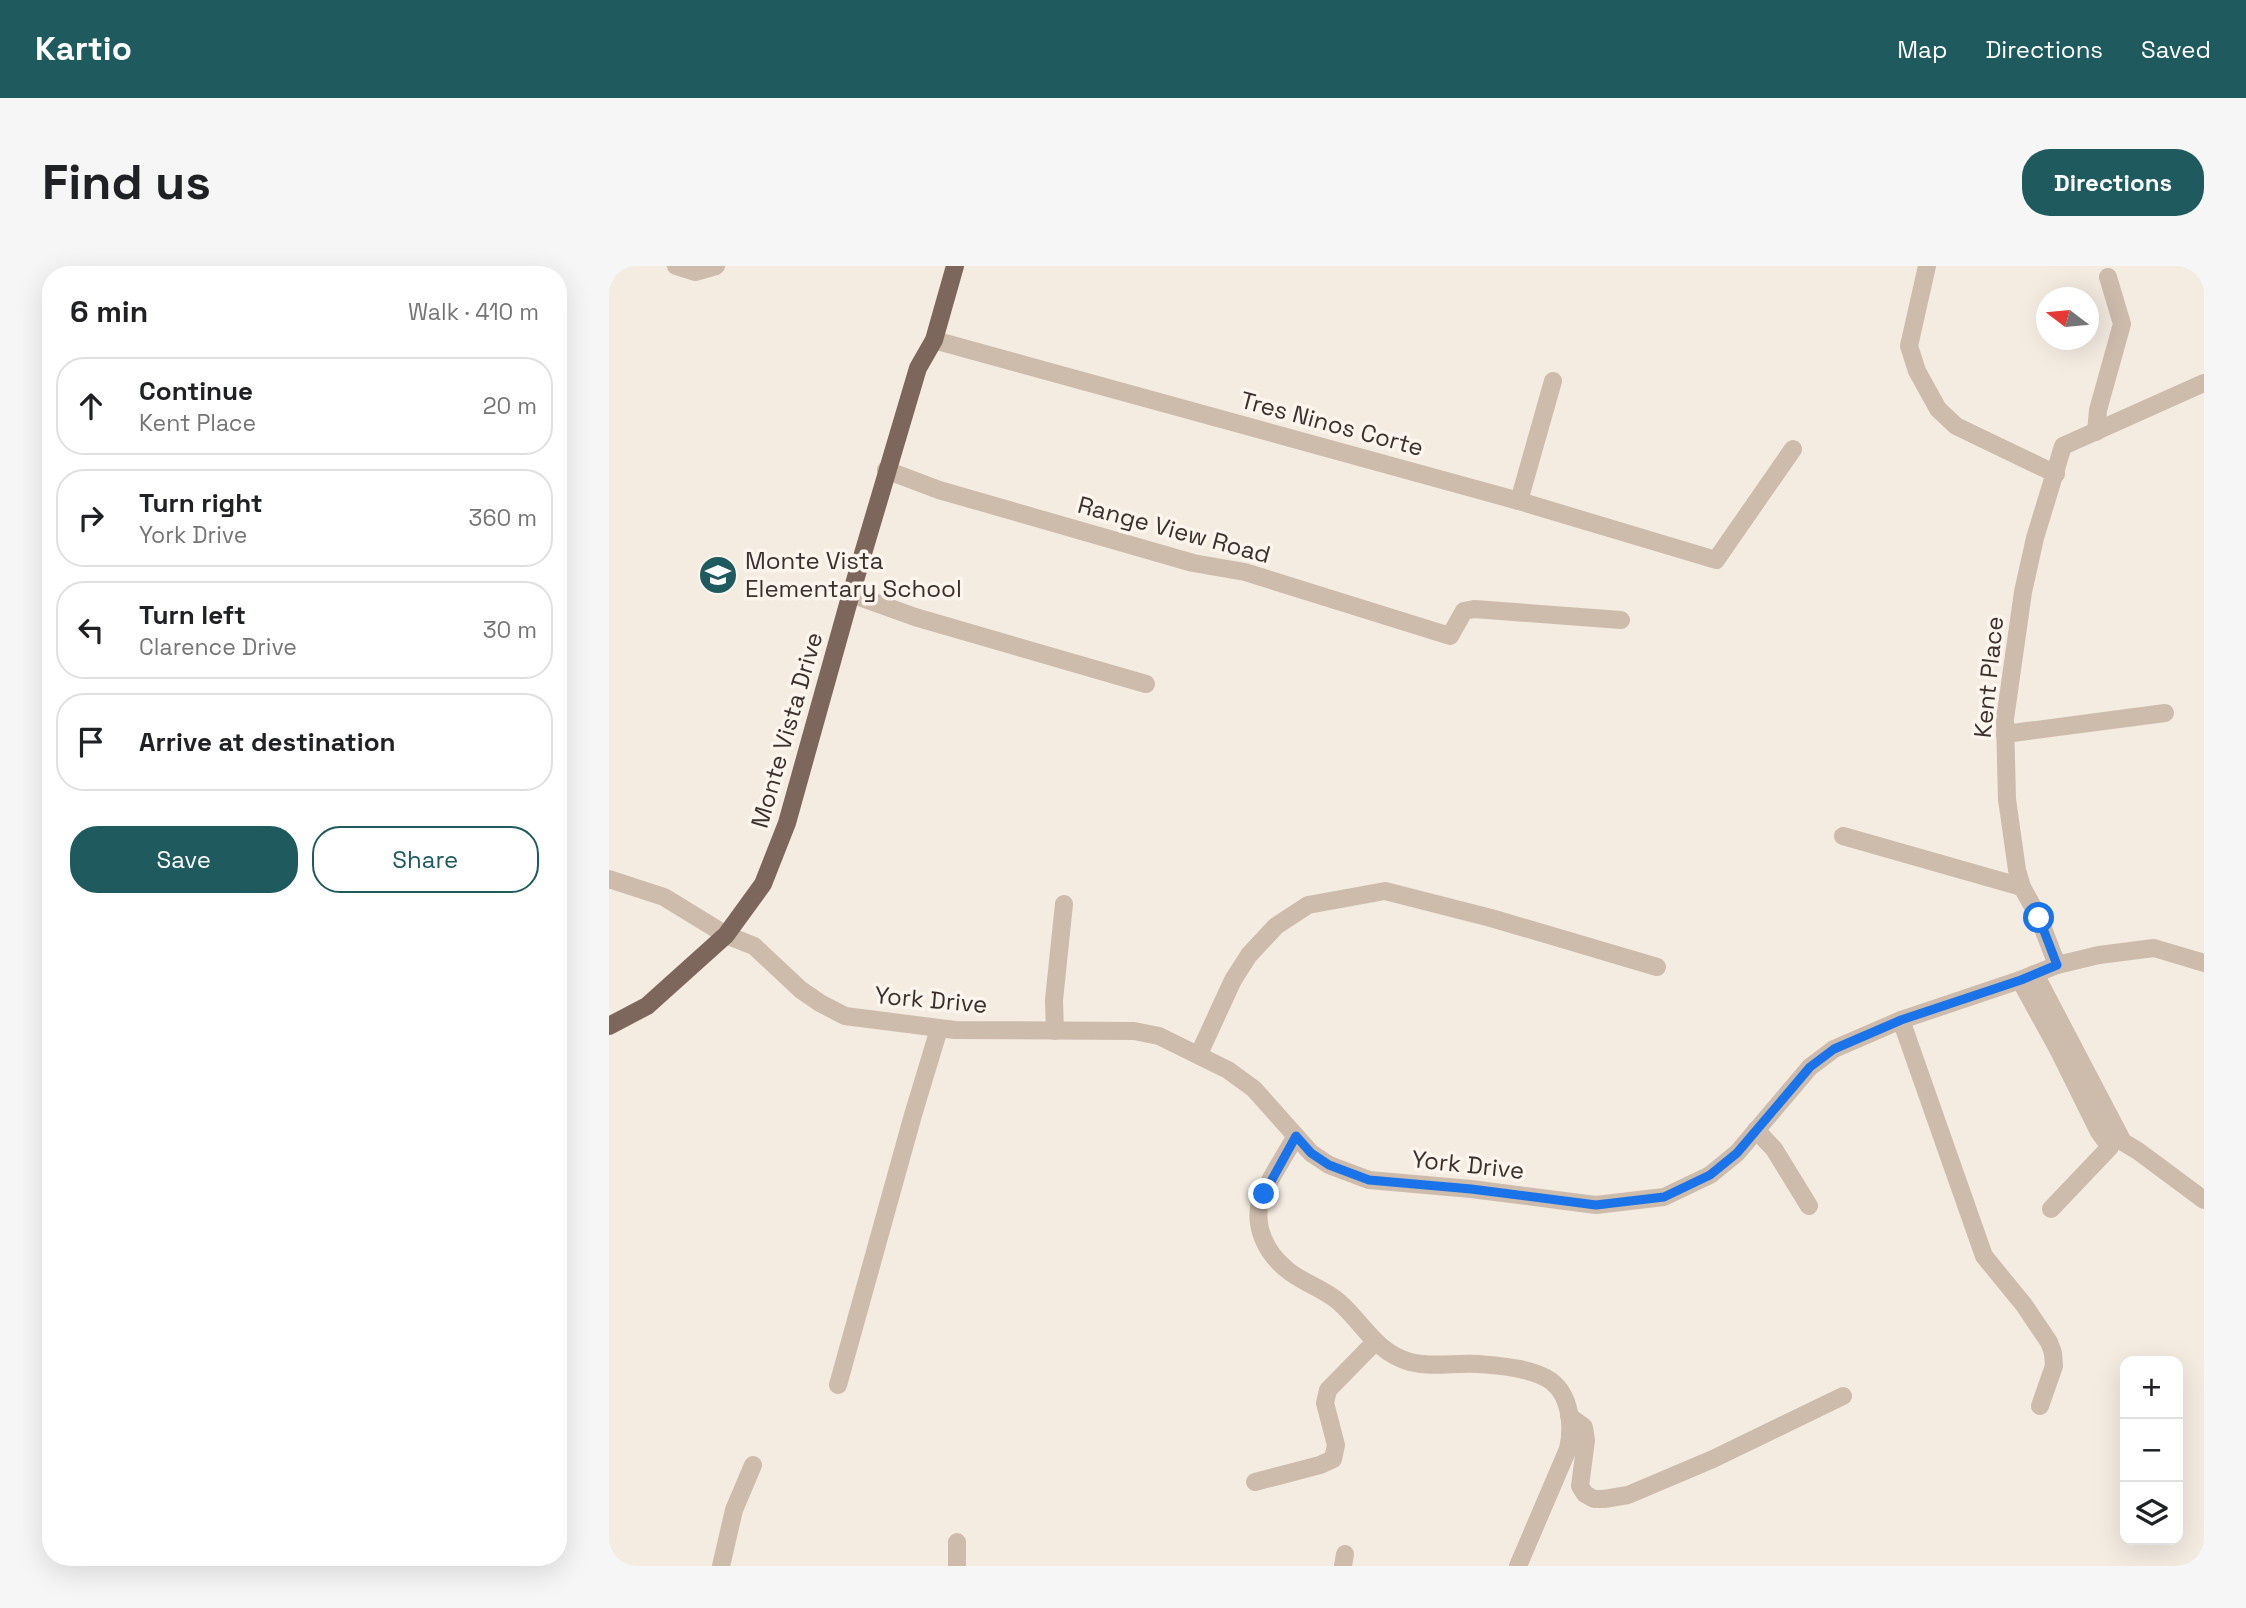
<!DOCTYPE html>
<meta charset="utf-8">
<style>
body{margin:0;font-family:"Space Grotesk",sans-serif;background:#f6f6f6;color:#202124}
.controls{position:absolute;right:21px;bottom:21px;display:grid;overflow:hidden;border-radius:14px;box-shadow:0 7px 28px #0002}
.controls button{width:63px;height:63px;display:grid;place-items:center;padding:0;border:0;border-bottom:2px solid #e0e0e0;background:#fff;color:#202124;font:35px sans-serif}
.compass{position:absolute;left:1427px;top:21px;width:63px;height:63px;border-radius:50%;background:#fff;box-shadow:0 7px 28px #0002;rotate:286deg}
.stop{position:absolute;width:21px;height:21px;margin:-16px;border:5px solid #1a73e8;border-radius:50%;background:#fff}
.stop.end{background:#1a73e8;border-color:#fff;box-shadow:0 2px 7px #0008}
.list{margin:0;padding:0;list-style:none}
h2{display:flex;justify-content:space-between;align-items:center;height:91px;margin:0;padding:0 28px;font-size:30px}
h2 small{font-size:23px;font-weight:400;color:#757577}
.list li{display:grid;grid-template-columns:46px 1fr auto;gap:21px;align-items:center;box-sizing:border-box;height:98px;margin:0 14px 14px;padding:0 14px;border:2px solid #e0e0e0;border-radius:28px}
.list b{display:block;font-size:26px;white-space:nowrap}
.list p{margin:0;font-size:23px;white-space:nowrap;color:#757577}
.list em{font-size:23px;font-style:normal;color:#757577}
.actions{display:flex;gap:14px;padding:21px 28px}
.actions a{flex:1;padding:16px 0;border:2px solid #1f5a5e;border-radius:28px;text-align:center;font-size:24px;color:#1f5a5e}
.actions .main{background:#1f5a5e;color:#fff}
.icon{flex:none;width:38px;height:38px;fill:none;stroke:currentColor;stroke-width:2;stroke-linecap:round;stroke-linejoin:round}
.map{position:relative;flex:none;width:1595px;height:1300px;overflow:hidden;border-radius:28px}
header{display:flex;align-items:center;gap:42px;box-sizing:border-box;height:98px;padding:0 35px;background:#1f5a5e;color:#fff}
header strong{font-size:33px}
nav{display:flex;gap:38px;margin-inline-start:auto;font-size:24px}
.intro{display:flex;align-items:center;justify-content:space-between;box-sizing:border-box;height:168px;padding:0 42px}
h1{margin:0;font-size:49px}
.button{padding:18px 32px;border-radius:28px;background:#1f5a5e;color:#fff;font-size:24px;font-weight:700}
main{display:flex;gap:42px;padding:0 42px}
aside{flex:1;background:#fff;border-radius:28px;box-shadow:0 7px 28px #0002}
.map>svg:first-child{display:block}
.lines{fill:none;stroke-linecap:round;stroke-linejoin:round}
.minor{stroke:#cdbbac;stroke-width:18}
.major{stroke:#7d675c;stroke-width:18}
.route{stroke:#1a73e8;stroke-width:9}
.labels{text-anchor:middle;stroke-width:7;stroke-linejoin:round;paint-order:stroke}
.street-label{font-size:24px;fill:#3b302b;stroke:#fbf5ee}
.poi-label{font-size:24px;fill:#3b302b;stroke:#fbf5ee;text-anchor:start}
</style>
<header>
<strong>Kartio</strong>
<nav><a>Map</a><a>Directions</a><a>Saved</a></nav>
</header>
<div class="intro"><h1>Find us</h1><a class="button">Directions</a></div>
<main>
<aside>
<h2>6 min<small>Walk · 410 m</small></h2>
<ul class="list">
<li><svg class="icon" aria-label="ahead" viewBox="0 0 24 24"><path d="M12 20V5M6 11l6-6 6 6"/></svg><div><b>Continue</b><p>Kent Place</p></div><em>20 m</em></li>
<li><svg class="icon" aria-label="right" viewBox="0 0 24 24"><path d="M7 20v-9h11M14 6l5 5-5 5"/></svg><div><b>Turn right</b><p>York Drive</p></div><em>360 m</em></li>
<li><svg class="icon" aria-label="left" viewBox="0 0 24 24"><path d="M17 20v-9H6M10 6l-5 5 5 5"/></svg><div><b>Turn left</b><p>Clarence Drive</p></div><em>30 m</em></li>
<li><svg class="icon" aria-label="arrive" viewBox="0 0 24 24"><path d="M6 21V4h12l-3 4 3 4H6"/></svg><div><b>Arrive at destination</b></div></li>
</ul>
<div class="actions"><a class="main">Save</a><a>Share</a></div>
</aside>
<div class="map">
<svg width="1595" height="1300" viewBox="0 0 1595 1300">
<rect width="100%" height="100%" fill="#f4ebe1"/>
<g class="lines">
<!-- minor -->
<g class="minor">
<path d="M67,0l19,6 21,-6"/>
<path d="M1318,0l-18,80 8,25 21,38 18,17 100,48"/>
<path d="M325,74l585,161 197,59 77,-111"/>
<path d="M1487,166l2,-22 24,-86 -14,-47"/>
<path d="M277,204l53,20 254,73 52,9 205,64 14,-25 10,-2 147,11"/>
<path d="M910,235l34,-120"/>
<path d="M241,331l1,-3 64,23 231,67"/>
<path d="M1396,468l160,-21"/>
<path d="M1234,570l179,51"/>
<path d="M0,613l55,18 62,38 28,11 47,44 19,13 25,13 110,14 179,1 25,5 69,34 26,19 57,64 18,12 40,15 102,9 125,16 68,-8 46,-22 27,-22 73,-86 24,-18 67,-29 119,-40 37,-15 42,-10 55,-7 50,15"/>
<path d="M1448,699l-18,-47 -17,-31 -5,-17 -10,-71 -2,-80 18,-127 12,-54 28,-92 141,-63"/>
<path d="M1426,708l88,168 15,9 66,49"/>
<path d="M1411,714l39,71 40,81 11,15 -59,62"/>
<path d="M1292,754l83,236 40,49 25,37 4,11 1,13 -14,40"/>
<path d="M446,765l-1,-31 10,-96"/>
<path d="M590,788l34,-74 16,-25 27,-29 32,-21 77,-14 106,27 166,49"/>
<path d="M1147,864l18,19 35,57"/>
<path d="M687,870c-9,16 -32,51 -36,66 -6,25 6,50 25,66 15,14 38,20 54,34 25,22 36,50 71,60 23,6 46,0 69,2 22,2 54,4 72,17 20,15 22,46 17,68l-50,117"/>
<path d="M229,1119l75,-270 26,-86"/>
<path d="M960,1150l15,11 2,13 -6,46 5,8 9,5h10l24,-4 85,-36 130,-63"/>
<path d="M646,1216l65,-17 13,-6 3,-14 -11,-42 3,-13 47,-48"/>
<path d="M112,1300l13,-56 19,-45"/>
<path d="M348,1300v-24"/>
<path d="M734,1300l2,-12"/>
</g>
<!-- major -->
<g class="major">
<path d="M242,328l67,-226 16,-28 21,-74"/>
<path d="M0,760l38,-20 79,-71 37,-51 24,-61 63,-226"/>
</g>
</g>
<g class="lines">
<!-- route -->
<path class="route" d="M655,928l32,-58 15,17 18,12 40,15 102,9 125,16 68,-8 46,-22 27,-22 73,-86 24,-18 67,-29 120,-40 36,-15 -18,-47"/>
</g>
<!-- icons -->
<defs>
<symbol id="school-disc" viewBox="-11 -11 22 22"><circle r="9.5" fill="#1f5a5e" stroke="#fbf5ee"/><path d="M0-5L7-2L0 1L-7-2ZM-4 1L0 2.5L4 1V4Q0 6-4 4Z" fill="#fff"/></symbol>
</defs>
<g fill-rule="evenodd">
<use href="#school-disc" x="87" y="287" width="44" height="44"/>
</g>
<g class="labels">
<!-- street labels -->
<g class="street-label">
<text transform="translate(723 158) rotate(15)" y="8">Tres Ninos Corte</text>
<text transform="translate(565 264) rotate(15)" y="8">Range View Road</text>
<text transform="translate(1380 411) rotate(-84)" y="8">Kent Place</text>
<text transform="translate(178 464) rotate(-74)" y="8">Monte Vista Drive</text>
<text transform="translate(322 734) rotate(5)" y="8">York Drive</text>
<text transform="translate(859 899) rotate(6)" y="8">York Drive</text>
</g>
<!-- poi labels -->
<g class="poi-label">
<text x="136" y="303">Monte Vista<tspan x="136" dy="28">Elementary School</tspan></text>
</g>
</g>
</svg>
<div class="controls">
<button>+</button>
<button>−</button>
<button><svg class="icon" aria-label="layers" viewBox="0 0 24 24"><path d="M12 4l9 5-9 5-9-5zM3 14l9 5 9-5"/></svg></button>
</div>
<svg class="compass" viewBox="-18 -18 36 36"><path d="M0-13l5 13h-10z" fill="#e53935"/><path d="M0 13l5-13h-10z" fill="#757577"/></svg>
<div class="stop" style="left:1430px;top:652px"></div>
<div class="stop end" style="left:655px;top:928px"></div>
</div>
</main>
